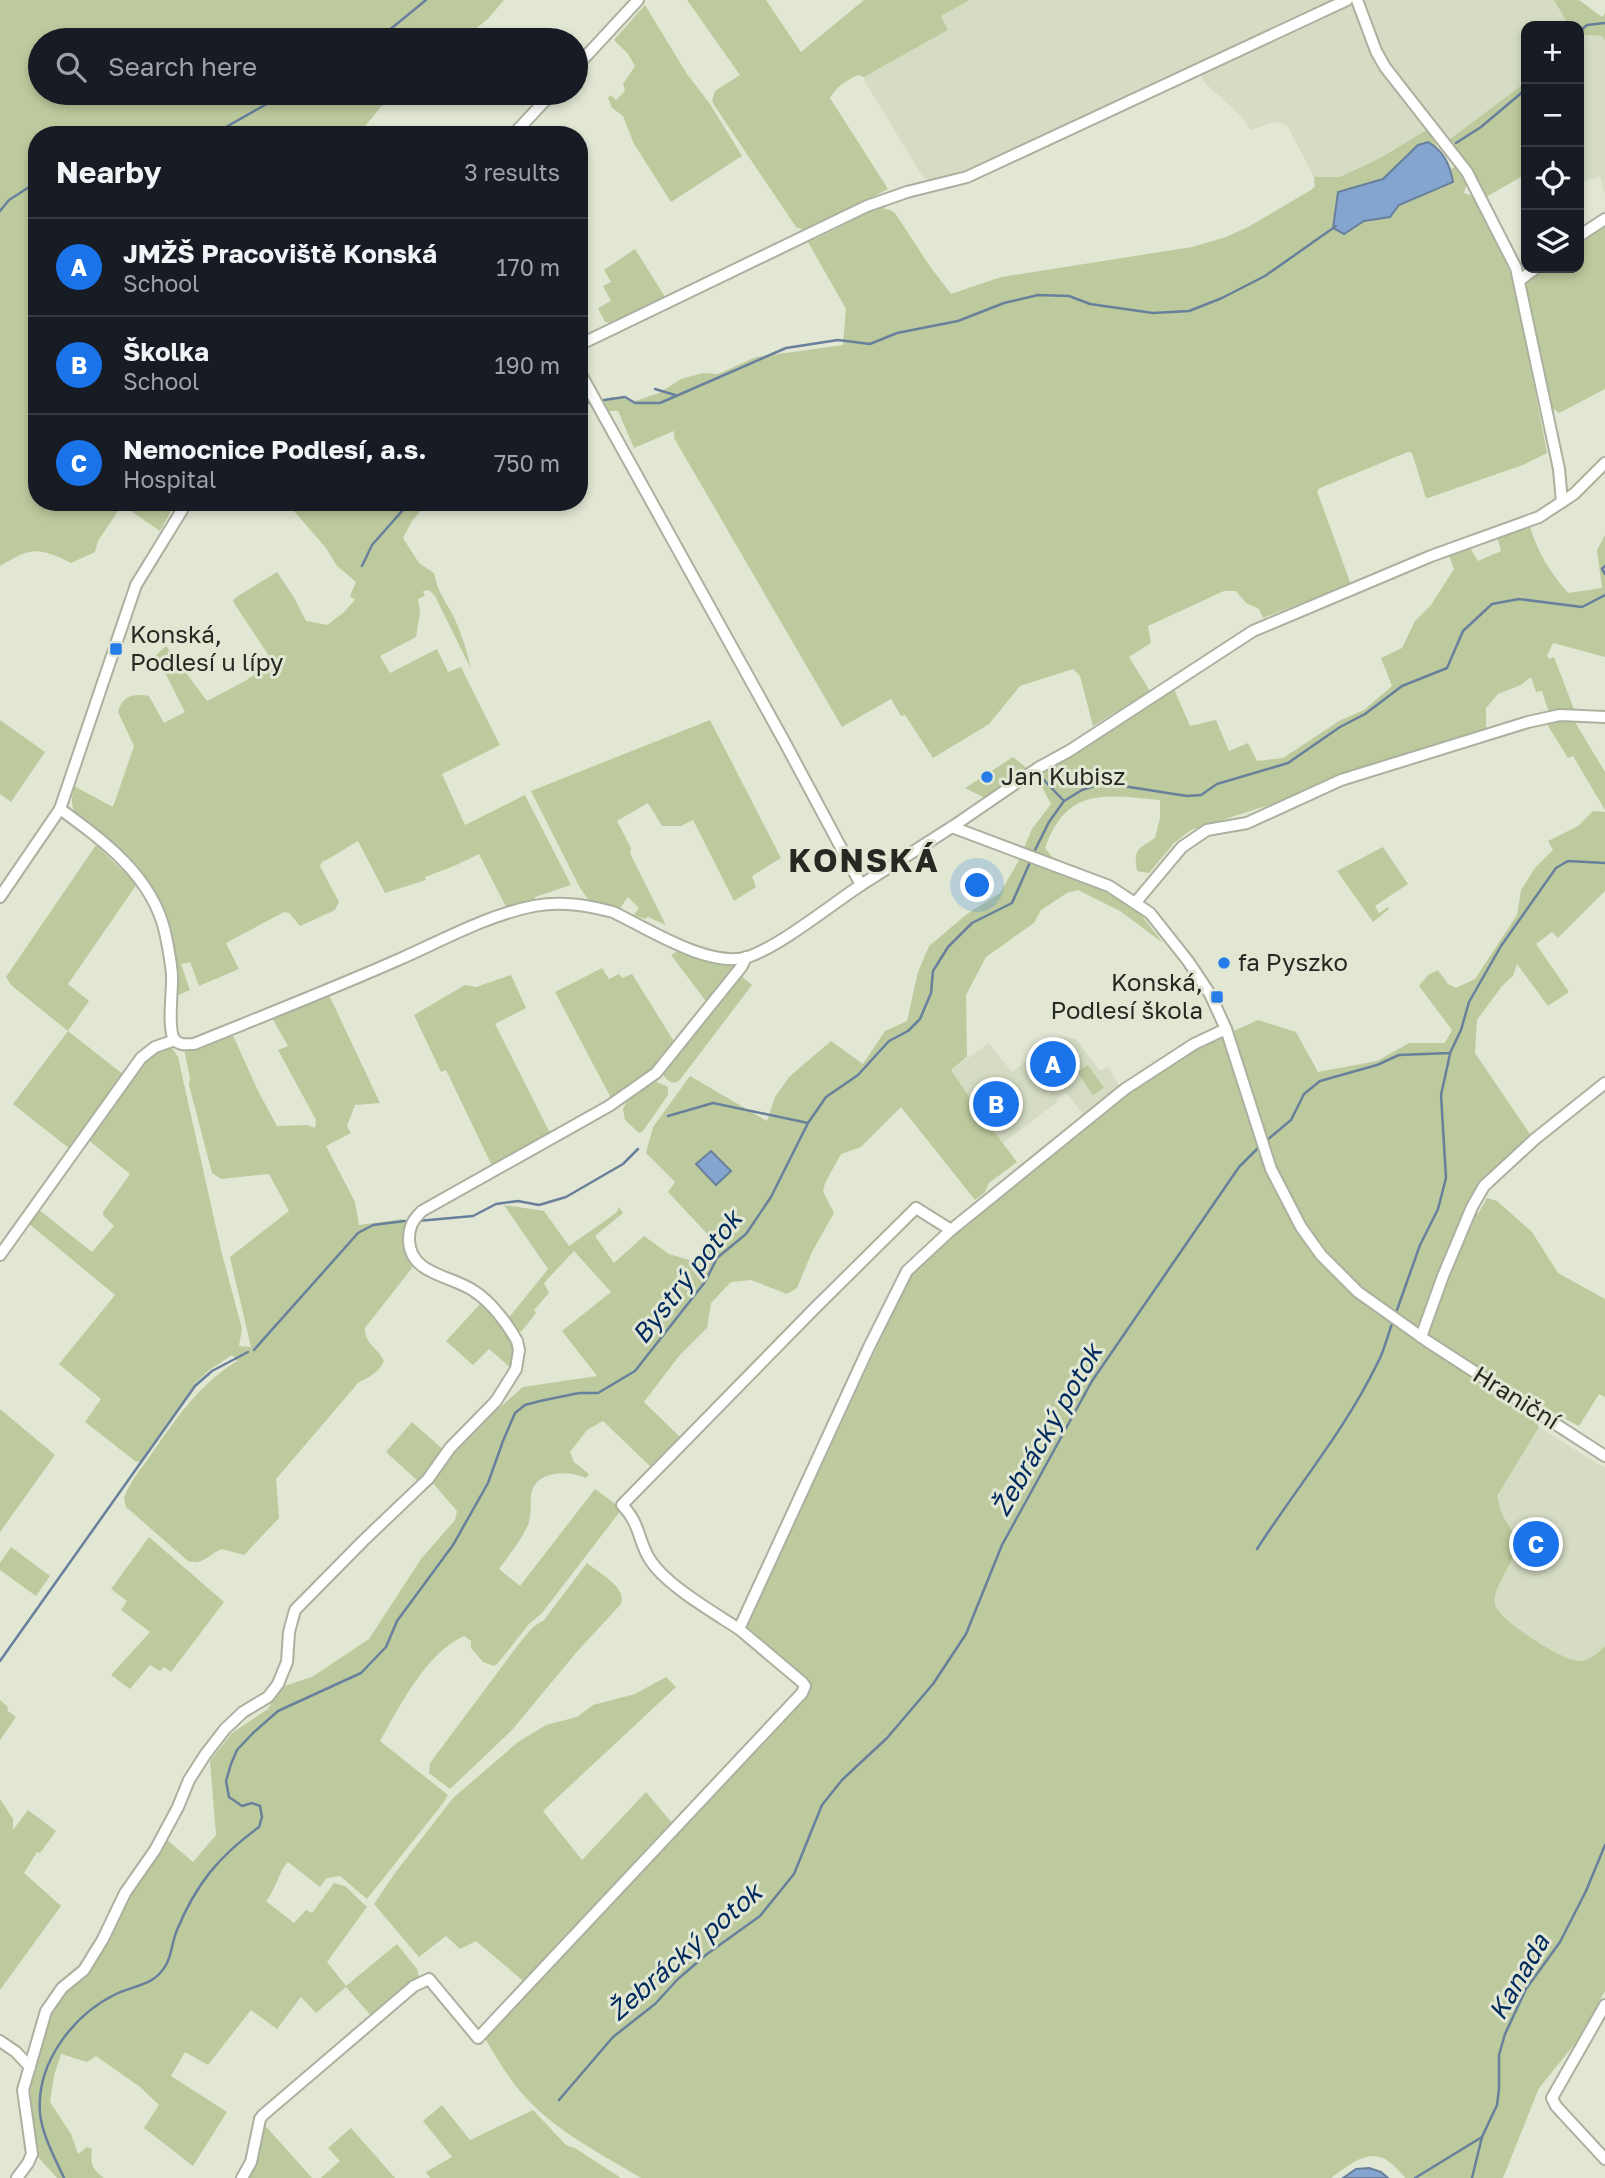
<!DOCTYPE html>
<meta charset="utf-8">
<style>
body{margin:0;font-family:"Golos Text",sans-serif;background:#20242c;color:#f1f3f6}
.controls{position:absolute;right:21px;top:21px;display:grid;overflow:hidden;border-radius:14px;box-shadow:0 4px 10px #0003}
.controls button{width:63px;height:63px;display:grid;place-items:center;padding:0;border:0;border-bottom:2px solid #363941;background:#171b24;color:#f1f3f6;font:35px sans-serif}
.you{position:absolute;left:978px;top:886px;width:24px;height:24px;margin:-18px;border:5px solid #fff;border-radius:50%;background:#1a73e8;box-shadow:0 0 0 10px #1a73e833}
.badge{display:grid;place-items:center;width:46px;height:46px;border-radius:50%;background:#1a73e8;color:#fff;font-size:23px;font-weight:700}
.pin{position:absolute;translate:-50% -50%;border:4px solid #fff;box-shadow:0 2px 7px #0006}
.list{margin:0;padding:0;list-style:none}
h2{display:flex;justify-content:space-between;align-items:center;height:91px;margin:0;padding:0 28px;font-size:30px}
h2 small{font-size:23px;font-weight:400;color:#9ea1a6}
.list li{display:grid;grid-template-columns:46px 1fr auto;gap:21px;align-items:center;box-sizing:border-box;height:98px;padding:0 28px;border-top:2px solid #363941}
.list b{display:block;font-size:26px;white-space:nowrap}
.list p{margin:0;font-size:23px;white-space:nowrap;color:#9ea1a6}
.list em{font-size:23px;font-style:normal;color:#9ea1a6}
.icon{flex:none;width:38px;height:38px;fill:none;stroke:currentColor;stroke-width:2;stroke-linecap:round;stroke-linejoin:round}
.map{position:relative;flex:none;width:1605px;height:2178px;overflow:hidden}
.search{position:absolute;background:#171b24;box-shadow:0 4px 10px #0003;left:28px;top:28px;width:560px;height:77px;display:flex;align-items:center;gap:18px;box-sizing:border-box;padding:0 24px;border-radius:38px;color:#9ea1a6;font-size:26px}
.panel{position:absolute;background:#171b24;box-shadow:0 4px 10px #0003;left:28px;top:126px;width:560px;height:385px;border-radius:28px}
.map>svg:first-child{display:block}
.built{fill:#d5dcc3}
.green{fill:#bdca9d}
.water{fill:#85a5d1;stroke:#68809c;stroke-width:2}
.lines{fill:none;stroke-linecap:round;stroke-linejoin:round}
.stream{stroke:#68809c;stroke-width:2.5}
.minor-casing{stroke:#acb19f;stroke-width:14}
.minor{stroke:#fff;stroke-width:10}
.poi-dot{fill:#277de8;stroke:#e2e7d4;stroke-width:2.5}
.labels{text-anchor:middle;stroke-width:6;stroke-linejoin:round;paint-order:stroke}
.poi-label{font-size:24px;fill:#262921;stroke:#e2e7d4;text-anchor:start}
.street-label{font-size:24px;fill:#262921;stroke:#e2e7d4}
.water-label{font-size:26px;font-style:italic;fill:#002a5e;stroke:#e2e7d4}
.district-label{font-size:32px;font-weight:bold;letter-spacing:2px;fill:#262921;stroke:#e2e7d4}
</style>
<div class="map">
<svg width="1605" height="2178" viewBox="0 0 1605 2178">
<rect width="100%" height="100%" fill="#e2e7d4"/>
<!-- built -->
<g class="built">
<path d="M970,0h370l3,7 16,-7h195l15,26h-43v56l-76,57 -20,-11 -50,30 -40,19h-26l-26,-50 -4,-3 -10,-2 -23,8 -10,-14 -36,-33 -10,-16 -231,107 -35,7 -8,-7 -57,-94v-3l84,-47 -7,-14z"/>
<path d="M1579,32l7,3 16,1 3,5v153l-5,-18 -21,8z"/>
<path d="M1060,1036l16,3 24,32 8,-5 12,22 -36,27 -18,-22 -10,7 1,2 -54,41 -28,-37 -24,-36 38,-27 23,29z"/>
<path d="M1539,1427l66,41v206l-11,18 -159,-100z"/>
</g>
<!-- green -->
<g class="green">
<path d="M0,0h504l-16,19 -27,21h-421v53h352l-34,42h-321v367h139l-16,29 -38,-26 -24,36 -3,11 -24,11c-33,-16 -39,-16 -71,3z"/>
<path d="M687,0h79l35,52 63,-52h106l-29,16 7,14 -84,47 -6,-2c-13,6 -21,11 -28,23l58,91 -82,42 -10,-4 -82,-122 -2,-5 3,-9 25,-16z"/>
<path d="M1554,0h25l23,17 3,-4v28l-3,-5 -16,-1 -7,-3v-6h-10z"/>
<path d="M645,5l42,69 23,30 32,52 -71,46 -37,-58 -11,-28 -11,-8 -4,-10 3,-3 5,5 9,-9 -2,-7 12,-18 -7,-12 -14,-14z"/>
<path d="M1526,82v92l-40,23 -21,-37 -15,-21z"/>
<path d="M1430,128l7,19 -9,-5 -10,3 -35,34 -45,13 6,42 20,-13 26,-4 9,-12 54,-23 -2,-13 6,-3 10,16 -3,11 9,3 29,56 13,34 32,167 -24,12 -95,33h-2l-14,-45 -4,-1 -88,36 -3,3 33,91 -2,3 -85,33 -4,-9 -13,-6 -10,-12h-12l-76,35 3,17 -22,14 21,34 -57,35 -13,-50 -7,-7 -53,17 -31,38 -56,34 -28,-43 -4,1 -10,-17 -49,28 -168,-289v-7l-40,17 -16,-37h-9l-6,-12 11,-2 21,4 24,-8 22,-14 22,-6 15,1 38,-17 87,-12 3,-36 -38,-67c27,-11 49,-25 75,-37l2,4 5,1 5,3 34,52 22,29 50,-17 191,-30 34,-10 22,-10 63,-37 4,-4 -1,-9h26l40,-19z"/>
<path d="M1605,225v164l-46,24 -7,-5 -4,-15 -23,-107c10,-23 33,-18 54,-18v-26z"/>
<path d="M635,249l30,48 -54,26 -6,-1 -7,-14 13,-7 -8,-15 8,-4 -7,-12z"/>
<path d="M286,502h142l-16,19 -9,17 16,25 15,10c3,18 11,27 19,42 8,17 14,35 18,54l-36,-73 -6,-6 -6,1 2,5 -7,3 2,13 -4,25 -36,19 10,17 47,-24 11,23 13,-5 39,78 -58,29 23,51 60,-30 46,90 -36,12v6l-25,6 -4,-2 -27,-53 -25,12 -29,11 1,3 -41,13 -27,-52c-13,7 -23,15 -36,21l-2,4 19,36 -4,8 -35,16 -11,-13 -5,-1 -58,31 13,26 -40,17 -9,-24 -9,2 9,26 -14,6c-6,-35 -8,-87 -28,-116 -18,-27 -47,-46 -72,-66 -6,-9 -4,-17 -2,-28l39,21 21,-61 -16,-34c4,-16 15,-19 31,-16l15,27 21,-11 -29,-57 10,-9 41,55 38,-20 28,-19 -39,-59 -1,-3 5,-4 39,-24 18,27 11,22 21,4 16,-12 12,-13 -5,-4 6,-14 -19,-16 -11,-18z"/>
<path d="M1530,527c8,26 20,45 38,66l34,-5 -5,-38 8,-15v122l-52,-14 -6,13 3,3 4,-2 21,55 -26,1 -7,-22 -6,1 -5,-15 -10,8 -23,9 -12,14v20l-140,47 -74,29 -81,26 -17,13 -25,30 -12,-2c-4,-22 1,-22 18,-33l5,-20v-18c-55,-5 -93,-14 -115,48l23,29 30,11 26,13 15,11 24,31 -43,-32 -42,-21 -11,3 -26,17 -7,13 -48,34 -20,38 1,62 -16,13 24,36 42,56 -28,21 -4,9 -10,8 -74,-93 -40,40 -20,7 -16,29 -2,8 11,22 -22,39 -15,36 -10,6 -36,-14 -20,2 -20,21 -4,25 -28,28 -35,46 37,36 -29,30 -49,-47 -16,9 -17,22 4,10 15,12 -3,4c-18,-8 -51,-8 -55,17 -1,10 1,23 -4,32 -7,15 -18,28 -28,42l21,17 75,-97 27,20 -80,104 -13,11 -31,39 -4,3 -11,-4 -12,-14v-7l-7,-5c-37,16 -65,71 -84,105l68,54 -4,7 -77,97 -27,-23 -13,2 -7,9 -32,-25c-10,10 -11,26 -22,39l28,22 12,-13 6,3 22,-30 11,3 22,21 -40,55 19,24 51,-42 20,25 2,8 -47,40 -26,-30 -30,26 -15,-16 -24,32 -26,-19 -43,55 -23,-13 -14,24 56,36 -34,54 -49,-38 15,-23 -19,-18 -44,-31 -9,6 -26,-8 -7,22 -4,26 21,32 7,20 9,-7 5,2c-2,15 0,20 12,29h-47l-21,-23 -6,-70 6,-32 13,-38 17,-25 26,-23 38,-73 37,-54 26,22 23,-27 -6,-74 22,-28 36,-24 13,-22 31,-10 57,-38 52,-80 34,-39 2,-9 -26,-30 41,-51 6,-3 45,-40 74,-11 -35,-45 49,-39 -37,-41 -30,32 5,10 -15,17 2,3 -14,18 -5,1 -10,-12 41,-51 -44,-64 40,6 25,35 47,-33 3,-6 4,6 -28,23 19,27 30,-27 25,18 27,8 16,-23 -44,-47 7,-10 -29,-29 7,-26 37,-51 77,45 8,-24 14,-20 42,-36 32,23 22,-33 22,-10 11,-49 11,-26 38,-32 33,-21 18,-31 14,-33 19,-25 -15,-28 65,-39 73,-48 16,37 26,-6 13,31 19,-8 9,18 26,-3 56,-37 25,-11 28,-24 -11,-28 21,-10 13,-27 16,-16 23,-36 -6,-16 21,-7 9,15 23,-10 -4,-14z"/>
<path d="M1573,719l32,53v38l-32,-54 -5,2 -23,-37z"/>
<path d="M0,720l45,32 -34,50 -11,-8z"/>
<path d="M710,720l71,138 -29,18 4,11 -22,14 -41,-81 -12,6h-19l-14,-23 -31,18 14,27 -1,5 36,72 -18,-8 -3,2 -11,-4 5,-7 -11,-11 -9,13 -30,-9 -10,-15 -48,-95z"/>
<path d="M1013,757l16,13 -44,28 -20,-10z"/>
<path d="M1593,811l12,1v79l-47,47 -6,-6 -16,12 33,48 -21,14 -31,-42 -4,12 -11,10 -25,34 -2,33 57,84 -45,38 -16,26 7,13 9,-16 10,3 35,31 26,41 47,26v98l-6,-3 -20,32 -31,-16 -61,-39 -8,14 58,37 2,5 -42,69c2,7 3,14 6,20 6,11 12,16 12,29 0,19 -24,43 -20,60 5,16 67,55 83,56 12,0 19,-7 27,-15v345l-23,44 -43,53 -36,90h-98c-27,-35 -43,-23 -74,0h-690c-38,-23 -78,-43 -109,-74 -20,-19 -34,-44 -48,-67l328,-351 -64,-55 -1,-5 164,-352 42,-40 177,-145 66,-41 62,-28 38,12 22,40 59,-11 32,-18h36l7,-13 -33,-44 9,-11 10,-5 10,14 8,4 19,-9 42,-64 4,-25 14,-22 18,-18 -5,-9 30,-15z"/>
<path d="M96,845l41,39 -69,100 21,17 -21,30 56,44 -54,74 -57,-45 55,-73 -57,-46 -5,-8z"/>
<path d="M1383,847l25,37 -33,22 4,7 9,-6 1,2 -16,13 -36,-51z"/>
<path d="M680,950l57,11 2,4 -31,39 -37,-49z"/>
<path d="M602,968l7,11 10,-5 3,4 10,-4 43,69 -22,27 -41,30 -57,-108z"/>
<path d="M511,975l15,33 -31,16 56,111 -58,33 -47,-98 -5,2 -27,-57 51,-30 11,2z"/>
<path d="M740,975l12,10 -73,96c-7,4 -14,-1 -16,-8z"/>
<path d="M329,995l51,108 -25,2 -8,21 4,7 -25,13 29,56 4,23 44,-6 3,7 1,24 -3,2 8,10v6l-47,60c-1,15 13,20 19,33 -4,10 -15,17 -25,21l-83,97 3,39 -35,37 -22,-6c-13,5 -19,17 -34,12l-62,-54 -2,-9c5,-15 17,-29 26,-42 25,-36 49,-72 87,-95l-5,-6 -24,16 -13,13 -55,78 -5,-1 -50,-39 16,-23 -42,-35 56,-69 -87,-72 10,-14 54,43 22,-26 -11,-11v-3l27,-38 -43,-35 60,-83 25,-8 6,9 43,193 21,79 -3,17 12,1 -21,-90 59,-46 -20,-37 -48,5 -9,-6 -23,-88 1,-7 -6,-29 48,-16 26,58 19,35 30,-1 8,3 1,-8 -38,-70 10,-4 -16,-28z"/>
<path d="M1088,1065l16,23 -11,7 -16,-23z"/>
<path d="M655,1081l13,6v8l-25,36 -4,2 -14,-13 -2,-11 5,-10z"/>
<path d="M481,1303c23,19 37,35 31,66l-23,-20 -16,16 -27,-24z"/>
<path d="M0,1409l55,46 -55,77z"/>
<path d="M412,1422l33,29 -25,32 -34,-31z"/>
<path d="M149,1537l75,65 -53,70 -7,-5 -4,4 -10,-6 -20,24 -19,-14 39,-43 -29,-22 6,-9 -16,-12z"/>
<path d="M11,1547l39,29 -14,20 -36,-26v-7z"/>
<path d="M587,1563c12,10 40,24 34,41l-46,50 -63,76 -62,59 -21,-16 1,-10 88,-118 15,-18 11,-7z"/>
<path d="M666,1677l10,10 -133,124 39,49 64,-68 27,32 -146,155 -5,1 -46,-39 -16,8 -14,-13 -27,21 -45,-53 21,-31 58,-75 65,-56 28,-17 31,-8 16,-12 42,-11z"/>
<path d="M0,1700l7,6 1,5 8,6 -16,23z"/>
<path d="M0,1799l13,20v11l15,-20 28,21 -16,22 -3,-1 -13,21 37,33 -61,84z"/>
<path d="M442,2105l28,35 63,-30 33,35 9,3 46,30h-191l-4,-6 26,-15 -29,-36z"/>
<path d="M262,2122l50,56h-67z"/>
<path d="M351,2128l44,50h-74l19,-17 -12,-13z"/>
</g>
<!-- water -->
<g class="water">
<path d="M1428,142c16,9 22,23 25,40l-54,23 -9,12 -26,4 -20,13 -11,-6 5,-36 45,-13 35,-34z"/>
<path d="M711,1151l20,20 -15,14 -20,-21z"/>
<path d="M1369,2168l12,4 7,6h-45l13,-9z"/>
</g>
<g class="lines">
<!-- stream -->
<g class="stream">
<path d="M1579,32l8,-7 18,-2"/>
<path d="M371,40l11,-4 44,-36"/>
<path d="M212,135l74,-42"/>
<path d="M1456,143l25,-16 45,-38"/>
<path d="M0,211l9,-11 28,-18"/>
<path d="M655,389l20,6"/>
<path d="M604,400l21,-3 10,6h25l126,-55 52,-8 32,4 27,-11 61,-12 46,-18 34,-8 31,1 21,8 63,9 36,-2 33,-13 43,-22 71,-50"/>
<path d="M579,407l9,-4"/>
<path d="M362,566l10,-21 38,-43"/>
<path d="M1605,566l-3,3 3,5"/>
<path d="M1041,777l22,23"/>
<path d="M1033,854l16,-32 15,-21 18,-11 22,-7 83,13 14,-1 16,-11 71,-21 52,-36 25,-13 37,-28 45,-18 16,-37 29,-27 27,-5 63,8 23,-12"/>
<path d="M668,1116l45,-13 95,20"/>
<path d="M1266,1141l25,-21 13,-26 16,-13 57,-16 22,-10 51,-2 11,-23 8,-28 32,-56 55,-78 12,-7 37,2"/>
<path d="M418,1221l55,-5 23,-12 22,-3 21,4 27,-8 57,-33 15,-15"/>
<path d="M1397,1310l23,-65 18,-36 8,-31 -5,-83 9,-41"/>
<path d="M254,1350l104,-117 15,-8 32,-4"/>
<path d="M1257,1549c40,-62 88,-119 120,-185 7,-12 10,-27 15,-40"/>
<path d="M0,1661l195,-275 17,-15 36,-19"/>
<path d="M559,2100l54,-63 42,-33 23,-25 29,-25 53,-38 34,-42 28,-69 20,-25 45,-42 46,-54 33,-50 36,-89 90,-164 147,-214 22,-22"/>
<path d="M64,2178c-9,-20 -22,-43 -24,-65 -4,-50 33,-98 76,-119 19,-9 38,-8 50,-29 6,-10 6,-24 11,-35 19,-46 42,-74 82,-103l3,-10 -2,-11 -8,-3 -10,3 -13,-9 -3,-16 5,-17 6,-14 16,-17 25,-22 83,-38 25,-26 11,-26 56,-76 35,-62 15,-42 12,-28 10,-8 15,-4 39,-8h19l37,-22 70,-89 12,-24 29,-24 25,-37 37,-74 18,-26 32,-22 31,-34 19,-10 12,-12 11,-26 2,-22 15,-24 24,-24 40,-20 19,-43"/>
<path d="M1415,2178l67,-41 15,-32 2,-16v-34l6,-21 21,-45 34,-47 26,-51 19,-46"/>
<path d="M1472,2178l10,-41"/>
</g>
<defs>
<g id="minor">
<path d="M1357,0l19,51 9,16 82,105 49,96 43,201 3,33"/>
<path d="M576,67l62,-67"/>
<path d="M513,135l39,-42"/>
<path d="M1579,236l26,-17"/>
<path d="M1520,280l16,-12"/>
<path d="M579,345l288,-139 40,-14 60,-15 380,-177"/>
<path d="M579,371l205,370 77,144 91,-58 157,59 41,27 38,48 22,33 16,35 45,140 30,58 20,28 37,37 69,49 178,115"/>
<path d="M60,809c44,32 92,67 105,123 3,14 6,29 7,43 1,15 -5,52 2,64 5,7 13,5 20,5 69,-28 138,-55 206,-85 43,-19 88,-44 134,-53 28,-5 52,-1 79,6 34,16 96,57 135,45 32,-11 83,-52 113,-72"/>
<path d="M952,827l86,-59 31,-17 184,-120 178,-75 108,-39 35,-23 31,-31"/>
<path d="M0,897l60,-88 76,-224 51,-83"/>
<path d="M1136,902l46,-55 25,-17 40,-7 94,-43 187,-58 32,-7 45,2"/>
<path d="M0,1255l141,-197 14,-11 20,-7"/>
<path d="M1421,1337l22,-61 29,-69 12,-21 51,-47 70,-56"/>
<path d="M739,1629c-26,-17 -75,-45 -90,-71 -11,-18 -9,-35 -27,-53l192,-196 102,-101 35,22"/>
<path d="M1605,2005l-53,93 4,8 49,53"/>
<path d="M0,2041l16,11 14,15"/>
<path d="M17,2178l11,-15 4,-9 -9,-64 23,-79 16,-23 22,-18 19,-31 22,-46 30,-43 23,-43 11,-27 16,-25 20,-26 18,-17 25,-15 10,-13 9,-22 2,-30 6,-22 68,-69 65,-62 22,-31 46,-47 20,-32 3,-19 -2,-9c-10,-18 -26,-39 -43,-50 -23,-16 -64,-16 -65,-51 0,-14 4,-20 13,-29l187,-105 47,-33 86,-107 4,-9"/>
<path d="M242,2178l9,-16 9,-43 3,-4 151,-129 15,-7 49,59 324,-345 3,-7 -3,-4 -63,-53 130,-282 38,-76 44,-41 174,-141 69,-45 32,-15"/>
</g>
</defs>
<!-- minor casing -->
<use href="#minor" class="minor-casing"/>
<!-- minor -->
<use href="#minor" class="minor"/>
</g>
<!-- markers -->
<g class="poi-dot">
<rect x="109" y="642" width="14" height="14" rx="3.5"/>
<circle cx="987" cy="777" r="7"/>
<circle cx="1224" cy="963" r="7"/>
<rect x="1210" y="990" width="14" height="14" rx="3.5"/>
</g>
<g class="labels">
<!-- poi labels -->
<g class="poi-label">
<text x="130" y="643">Konská,<tspan x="130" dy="28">Podlesí u lípy</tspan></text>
<text x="1001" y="785">Jan Kubisz</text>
<text x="1238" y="971">fa Pyszko</text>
<text x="1203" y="991" text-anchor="end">Konská,<tspan x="1203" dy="28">Podlesí škola</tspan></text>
</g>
<!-- street labels -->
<g class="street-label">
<text transform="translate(1516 1398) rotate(32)" y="8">Hraniční</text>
</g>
<!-- water labels -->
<g class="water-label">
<text transform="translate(687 1277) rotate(-52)" y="9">Bystrý potok</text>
<text transform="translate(1047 1430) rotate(-60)" y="9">Žebrácký potok</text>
<text transform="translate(685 1952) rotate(-41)" y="9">Žebrácký potok</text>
<text transform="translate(1519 1977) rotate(-60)" y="9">Kanada</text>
</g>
<!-- district labels -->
<g class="district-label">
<text x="864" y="872">KONSKÁ</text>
</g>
</g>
</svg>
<div class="controls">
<button>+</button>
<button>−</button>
<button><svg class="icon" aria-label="locate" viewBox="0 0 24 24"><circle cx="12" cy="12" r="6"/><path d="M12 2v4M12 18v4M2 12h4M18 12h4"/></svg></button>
<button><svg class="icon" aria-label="layers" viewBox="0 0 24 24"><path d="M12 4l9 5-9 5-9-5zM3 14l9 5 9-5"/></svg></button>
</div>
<div class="you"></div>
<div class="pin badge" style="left:1053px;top:1064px">A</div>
<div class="pin badge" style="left:996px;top:1104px">B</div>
<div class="pin badge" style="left:1536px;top:1544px">C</div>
<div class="search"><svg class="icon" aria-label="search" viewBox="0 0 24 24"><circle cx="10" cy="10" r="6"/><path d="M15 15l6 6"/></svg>Search here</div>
<section class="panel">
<h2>Nearby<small>3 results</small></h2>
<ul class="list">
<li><span class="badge">A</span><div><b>JMŽŠ Pracoviště Konská</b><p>School</p></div><em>170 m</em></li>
<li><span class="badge">B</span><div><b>Školka</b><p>School</p></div><em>190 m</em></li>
<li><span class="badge">C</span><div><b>Nemocnice Podlesí, a.s.</b><p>Hospital</p></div><em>750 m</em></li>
</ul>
</section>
</div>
